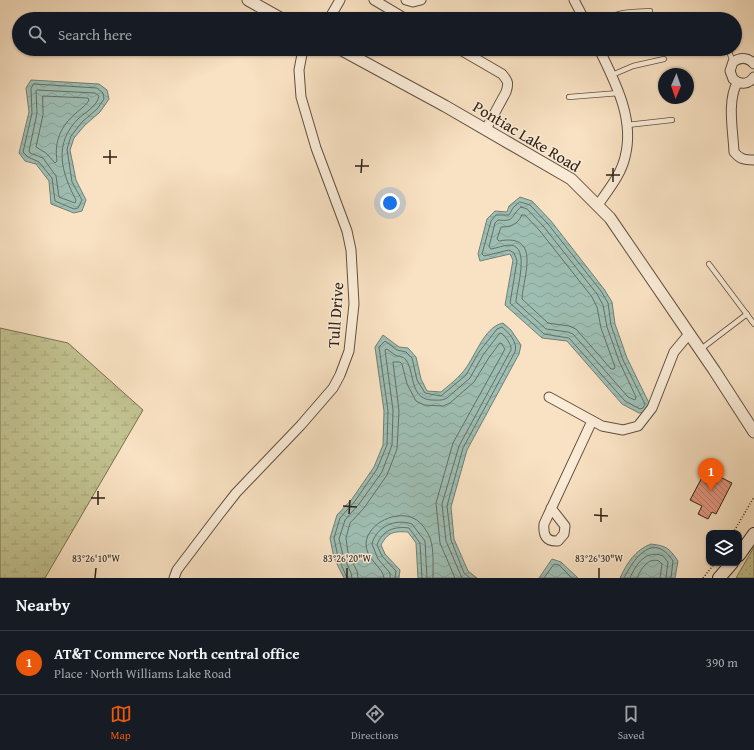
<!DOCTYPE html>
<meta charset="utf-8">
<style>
body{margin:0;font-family:"Gentium Book Plus",serif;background:#242831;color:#f1f3f6}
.controls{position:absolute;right:12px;bottom:12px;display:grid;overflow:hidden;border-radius:8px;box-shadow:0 1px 3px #0004}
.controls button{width:36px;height:36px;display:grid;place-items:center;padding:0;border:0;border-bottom:1px solid #363941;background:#171b24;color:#f1f3f6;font:20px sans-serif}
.compass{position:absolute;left:658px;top:68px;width:36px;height:36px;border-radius:50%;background:#171b24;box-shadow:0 1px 3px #0004;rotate:182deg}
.you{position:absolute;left:390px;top:203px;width:14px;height:14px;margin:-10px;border:3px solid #fff;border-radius:50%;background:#1a73e8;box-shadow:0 0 0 6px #1a73e833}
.badge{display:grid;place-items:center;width:26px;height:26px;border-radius:50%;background:#ea580c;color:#fff;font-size:13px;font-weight:700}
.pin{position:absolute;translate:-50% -33px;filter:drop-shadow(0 1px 2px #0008)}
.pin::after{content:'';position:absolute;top:21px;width:14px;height:12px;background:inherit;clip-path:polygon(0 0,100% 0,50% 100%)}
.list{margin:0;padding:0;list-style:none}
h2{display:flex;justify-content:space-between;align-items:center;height:52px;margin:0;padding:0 16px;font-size:17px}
h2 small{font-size:13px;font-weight:400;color:#9ea1a6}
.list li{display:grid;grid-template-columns:26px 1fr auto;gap:12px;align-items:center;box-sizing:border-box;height:64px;padding:0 16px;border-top:1px solid #363941}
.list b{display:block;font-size:15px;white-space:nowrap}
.list p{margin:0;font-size:13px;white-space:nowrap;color:#9ea1a6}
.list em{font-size:13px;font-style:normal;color:#9ea1a6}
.icon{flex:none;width:22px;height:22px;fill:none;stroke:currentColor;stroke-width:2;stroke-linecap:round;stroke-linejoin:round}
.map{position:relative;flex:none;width:754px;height:578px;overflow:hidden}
.search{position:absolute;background:#171b24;box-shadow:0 1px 3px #0004;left:12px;right:12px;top:12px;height:44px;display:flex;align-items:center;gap:10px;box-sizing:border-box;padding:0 14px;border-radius:22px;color:#9ea1a6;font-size:15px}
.sheet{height:116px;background:#171b24}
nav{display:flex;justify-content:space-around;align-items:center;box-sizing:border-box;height:56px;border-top:1px solid #363941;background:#171b24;font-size:11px;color:#9ea1a6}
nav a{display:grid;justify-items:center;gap:2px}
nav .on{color:#ea580c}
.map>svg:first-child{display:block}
.grass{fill:url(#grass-dots);stroke:#787152}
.wetland{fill:url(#wetland-marsh);stroke:#787152}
.water{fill:url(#water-waves);stroke:#717f74}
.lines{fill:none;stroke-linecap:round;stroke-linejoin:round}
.shore{stroke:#666f64;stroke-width:1}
.building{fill:url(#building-back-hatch);stroke:#2d2015}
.service-casing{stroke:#605040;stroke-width:6}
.minor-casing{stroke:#605040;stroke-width:11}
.tertiary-casing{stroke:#605040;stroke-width:13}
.secondary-casing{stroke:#2d2015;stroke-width:14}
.path{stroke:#2d2015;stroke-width:1.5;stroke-dasharray:1 2;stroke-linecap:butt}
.service{stroke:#fbecd8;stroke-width:4.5}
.minor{stroke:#fbecd8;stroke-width:9}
.tertiary{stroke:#fbecd8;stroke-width:11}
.secondary{stroke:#fbecd8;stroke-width:12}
.ticks{fill:none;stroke:#2d2015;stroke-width:1.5}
.labels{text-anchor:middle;stroke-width:3;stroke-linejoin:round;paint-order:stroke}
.street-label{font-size:16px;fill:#2d2015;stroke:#fbecd8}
.ticks-label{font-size:10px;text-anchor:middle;fill:#2d2015;stroke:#fbecd8;stroke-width:3;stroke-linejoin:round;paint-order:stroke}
</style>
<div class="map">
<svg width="754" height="578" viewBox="0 0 754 578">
<defs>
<pattern id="grass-dots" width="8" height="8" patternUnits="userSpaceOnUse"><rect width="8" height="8" fill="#c2c290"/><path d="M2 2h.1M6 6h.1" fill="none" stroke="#a7a67b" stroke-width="1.8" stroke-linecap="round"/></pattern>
<pattern id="wetland-marsh" width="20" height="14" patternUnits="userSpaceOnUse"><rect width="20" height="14" fill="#c2c290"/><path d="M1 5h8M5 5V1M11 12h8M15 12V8" fill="none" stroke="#a7a67b"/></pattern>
<pattern id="water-waves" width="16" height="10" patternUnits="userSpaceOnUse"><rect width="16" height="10" fill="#9ebeb3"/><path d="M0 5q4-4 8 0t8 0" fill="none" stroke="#88a399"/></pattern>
<pattern id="building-back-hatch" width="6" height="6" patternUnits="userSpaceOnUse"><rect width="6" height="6" fill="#e59880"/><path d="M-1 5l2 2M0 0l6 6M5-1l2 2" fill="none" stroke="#ba7c68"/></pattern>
</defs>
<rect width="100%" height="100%" fill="#f9e2c3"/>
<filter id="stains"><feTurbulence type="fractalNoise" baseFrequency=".005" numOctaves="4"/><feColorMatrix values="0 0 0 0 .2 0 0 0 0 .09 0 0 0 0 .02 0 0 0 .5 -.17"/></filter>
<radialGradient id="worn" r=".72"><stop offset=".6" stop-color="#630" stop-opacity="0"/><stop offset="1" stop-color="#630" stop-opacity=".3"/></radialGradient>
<!-- grass -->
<path class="grass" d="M754,547v31h-18z"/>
<!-- wetland -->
<path class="wetland" d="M0,328l68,15 75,67 -98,168h-45z"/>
<!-- water -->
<g class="water">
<path d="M31,80l68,4 8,6 2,9 -9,13 -15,13 -11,13 -4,12 6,30 10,20 -4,11 -8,2 -23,-9 -2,-23 -13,-17 -11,-3 -6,-8 10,-41 -3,-24z"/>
<path d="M520,197l12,4 19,20 53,68 8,13 3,22 12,34 23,47 -4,7 -7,1 -17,-9 -55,-63 -25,-3 -37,-33 8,-45 -3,-6 -30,7 -2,-7 9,-35 8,-8 12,1 2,-6z"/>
<path d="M503,323l8,7 10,15 -2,9 -52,96 -16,57 3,32 14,32 9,7h-59l-2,-35 -8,-11c-14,-1 -20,0 -27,13l4,9 15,16 -1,8h-55l-10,-20 -4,-20 7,-23 15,-16 22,-32 9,-22 1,-34 -9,-64 8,-12 16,12 9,1 8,9 5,22 6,12 14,1c7,-6 15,-12 21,-19 13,-14 21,-46 41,-50z"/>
<path d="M651,544c16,2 18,4 27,17l-3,17h-55c7,-15 15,-28 31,-34z"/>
<path d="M552,559l9,3 17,16h-39z"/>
</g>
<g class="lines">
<!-- shore -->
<g class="shore">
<path d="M34,84l63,4 6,5 1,6 -7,10 -15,13 -11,14 -4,13 5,33 10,18 -4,8 -4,1 -19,-8 -3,-23 -13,-16 -11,-5 -5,-5 9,-39 -1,-24z"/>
<path d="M37,90l58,3 4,3c-2,10 -13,16 -20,22 -26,25 -18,54 -3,82l-1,3 -16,-6 -3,-21 -13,-18 -13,-5 -1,-2 8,-38 -1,-22z"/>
<path d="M43,96l45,2 1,2c-2,5 -9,9 -13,13 -15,13 -22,28 -19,48l-2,2 -9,-10 -10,-6 7,-32z"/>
<path d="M520,202l10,3 18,19 53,67 7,12 3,22 12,35 22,44 -2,4 -3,1 -15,-8 -56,-63 -25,-4 -34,-31 7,-42 -3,-8 -5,-3 -25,6 -2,-2 9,-33 5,-6h13l4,-7z"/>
<path d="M521,207l6,2 17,18 53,67 6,11 4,22 12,34 17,36 -1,3 -7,-3 -55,-63 -5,-2 -22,-3 -30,-27c0,-12 15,-56 -6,-57 -6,0 -13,3 -19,4l-2,-2 6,-24 3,-3c18,2 12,-4 23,-13z"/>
<path d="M522,215h3l15,16 52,66 5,10 4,21 14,39 -1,2h-3l-35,-40 -7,-3 -21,-3 -26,-24c1,-22 20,-66 -23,-58l-2,-2 4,-12c10,0 16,-2 21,-12z"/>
<path d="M347,578l-9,-21 -4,-19 6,-20 15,-17 22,-32 10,-24 1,-34 -9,-64 6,-6 12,9 9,2 6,6 5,22 8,13 16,3 25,-21 13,-23 18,-23 5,-2c7,6 16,15 13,25l-52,96 -16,58 4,34 13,33 6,5"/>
<path d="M352,578l-1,-5 -8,-18 -4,-16 6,-19 14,-16 23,-32 10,-27 1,-35 -8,-60 2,-1c3,2 5,4 8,6 4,2 8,1 11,5 9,12 3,38 25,40 6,0 11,1 16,-2l23,-20 13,-23 16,-21 2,-1c5,4 11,12 10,17l-52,96 -17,58 4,37 16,37"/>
<path d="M358,578l-1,-7 -9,-18 -2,-15 4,-15 14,-15 23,-33 10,-26 2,-38 -6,-49h7l2,2 5,20 9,17 8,4 19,1 7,-3 24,-21 14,-23 11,-15 2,-1 4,6 -52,94 -17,60 4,40 15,35"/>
<path d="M384,578c0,-10 -19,-19 -18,-35 2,-20 31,-34 49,-24 6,3 13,13 15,19 4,10 3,29 3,40"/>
<path d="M390,578v-5l-12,-14 -6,-15c4,-17 23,-26 40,-20l13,17 2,37"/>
<path d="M395,578l1,-7 -14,-15 -5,-11c5,-15 18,-19 32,-17l11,15 2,35"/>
<path d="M544,578l10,-14 5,1 13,13"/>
<path d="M624,578c11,-22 30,-46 49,-17l-2,17"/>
<path d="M630,578c6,-14 16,-29 33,-22l5,6 -2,16"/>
<path d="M637,578c4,-9 11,-21 22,-17l3,3 -2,14"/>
</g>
</g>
<!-- building -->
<path class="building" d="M706,470l26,13 -16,31 -4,-2 -4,7 -10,-5 4,-8 -12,-6z"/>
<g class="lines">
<defs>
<g id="service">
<path d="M608,19c11,-8 29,-7 42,-8"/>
<path d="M728,49l5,13"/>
<path d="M612,75l21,-9 31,-7"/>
<path d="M569,97l50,-4"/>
<path d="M627,125l45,-5"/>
<path d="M709,264l45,60"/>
<path d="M701,349l46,-35"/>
</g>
<g id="minor">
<path d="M374,0l32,19"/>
<path d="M406,0l7,2 8,-2"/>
<path d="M574,0l10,19"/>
<path d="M329,19l11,-19"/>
<path d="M459,49l43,25c6,7 7,9 4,18l-20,37"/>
<path d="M754,64c-6,-7 -14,-7 -21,-2l-3,9 3,8c7,6 15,6 21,-2"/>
<path d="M737,83c-10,19 -4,47 -3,69 6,7 10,8 20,8"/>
<path d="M598,205c10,-15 23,-30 27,-48 10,-38 -10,-75 -26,-108"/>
<path d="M549,397l53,29 21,4 15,-4 14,-18 22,-56 15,-18"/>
<path d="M551,508l14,18 -1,8 -6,7c-12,1 -15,-6 -14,-17l48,-103"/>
<path d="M174,578l3,-8 41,-54 18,-23 65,-68 32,-37 7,-13 9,-24 5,-47 -3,-54 -4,-19 -31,-83 -15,-51 -2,-27 4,-21"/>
</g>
<g id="tertiary">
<path d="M248,0l34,19"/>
<path d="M340,49l105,57 126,73 39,39 104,152 40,62"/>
</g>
<g id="secondary">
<path d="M739,555l15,-21"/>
<path d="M719,578l13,-15"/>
</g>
</defs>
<!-- service casing -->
<use href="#service" class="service-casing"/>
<!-- minor casing -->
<use href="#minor" class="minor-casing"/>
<!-- tertiary casing -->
<use href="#tertiary" class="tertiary-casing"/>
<!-- secondary casing -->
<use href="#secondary" class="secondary-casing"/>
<!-- path -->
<g class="path">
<path d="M733,533l21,-36"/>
<path d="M703,578l12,-15"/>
</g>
<!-- service -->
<use href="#service" class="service"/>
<!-- minor -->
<use href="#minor" class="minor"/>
<!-- tertiary -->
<use href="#tertiary" class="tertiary"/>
<!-- secondary -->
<use href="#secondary" class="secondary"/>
</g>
<!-- ticks -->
<path class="ticks" d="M103,157h14M110,164v-14M355,166h14M361,173l1,-14M606,175h14M613,182v-14M91,498h14M98,505v-14M343,506l14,1M349,514l1,-14M594,515l14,1M601,522v-14M95,578l1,-10M347,578v-10M599,578v-10"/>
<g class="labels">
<!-- street labels -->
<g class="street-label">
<text transform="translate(527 136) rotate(31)" y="6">Pontiac Lake Road</text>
<text transform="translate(335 315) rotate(-86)" y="6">Tull Drive</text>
</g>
</g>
<g class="ticks-label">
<text x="96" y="562">83°26'10"W</text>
<text x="347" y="562">83°26'20"W</text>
<text x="599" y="562">83°26'30"W</text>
</g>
<rect width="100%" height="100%" filter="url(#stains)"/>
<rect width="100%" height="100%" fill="url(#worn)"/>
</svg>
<div class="controls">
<button><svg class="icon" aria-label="layers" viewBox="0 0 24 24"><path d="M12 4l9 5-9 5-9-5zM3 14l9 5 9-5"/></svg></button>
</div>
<svg class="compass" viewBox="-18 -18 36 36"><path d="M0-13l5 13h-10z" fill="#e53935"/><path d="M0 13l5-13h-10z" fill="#9ea1a6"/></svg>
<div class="you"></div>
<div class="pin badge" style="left:711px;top:491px">1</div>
<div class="search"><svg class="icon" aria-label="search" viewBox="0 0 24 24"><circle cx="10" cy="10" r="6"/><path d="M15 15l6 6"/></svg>Search here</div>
</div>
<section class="sheet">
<h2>Nearby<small></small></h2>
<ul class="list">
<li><span class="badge">1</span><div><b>AT&amp;T Commerce North central office</b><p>Place · North Williams Lake Road</p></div><em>390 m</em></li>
</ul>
</section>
<nav>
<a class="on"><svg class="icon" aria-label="map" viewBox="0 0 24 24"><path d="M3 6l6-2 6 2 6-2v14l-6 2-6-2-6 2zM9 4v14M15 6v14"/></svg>Map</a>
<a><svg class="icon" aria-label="directions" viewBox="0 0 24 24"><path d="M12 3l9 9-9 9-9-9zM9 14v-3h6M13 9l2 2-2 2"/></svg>Directions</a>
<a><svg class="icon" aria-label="saved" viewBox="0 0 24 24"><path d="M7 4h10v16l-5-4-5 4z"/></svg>Saved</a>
</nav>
